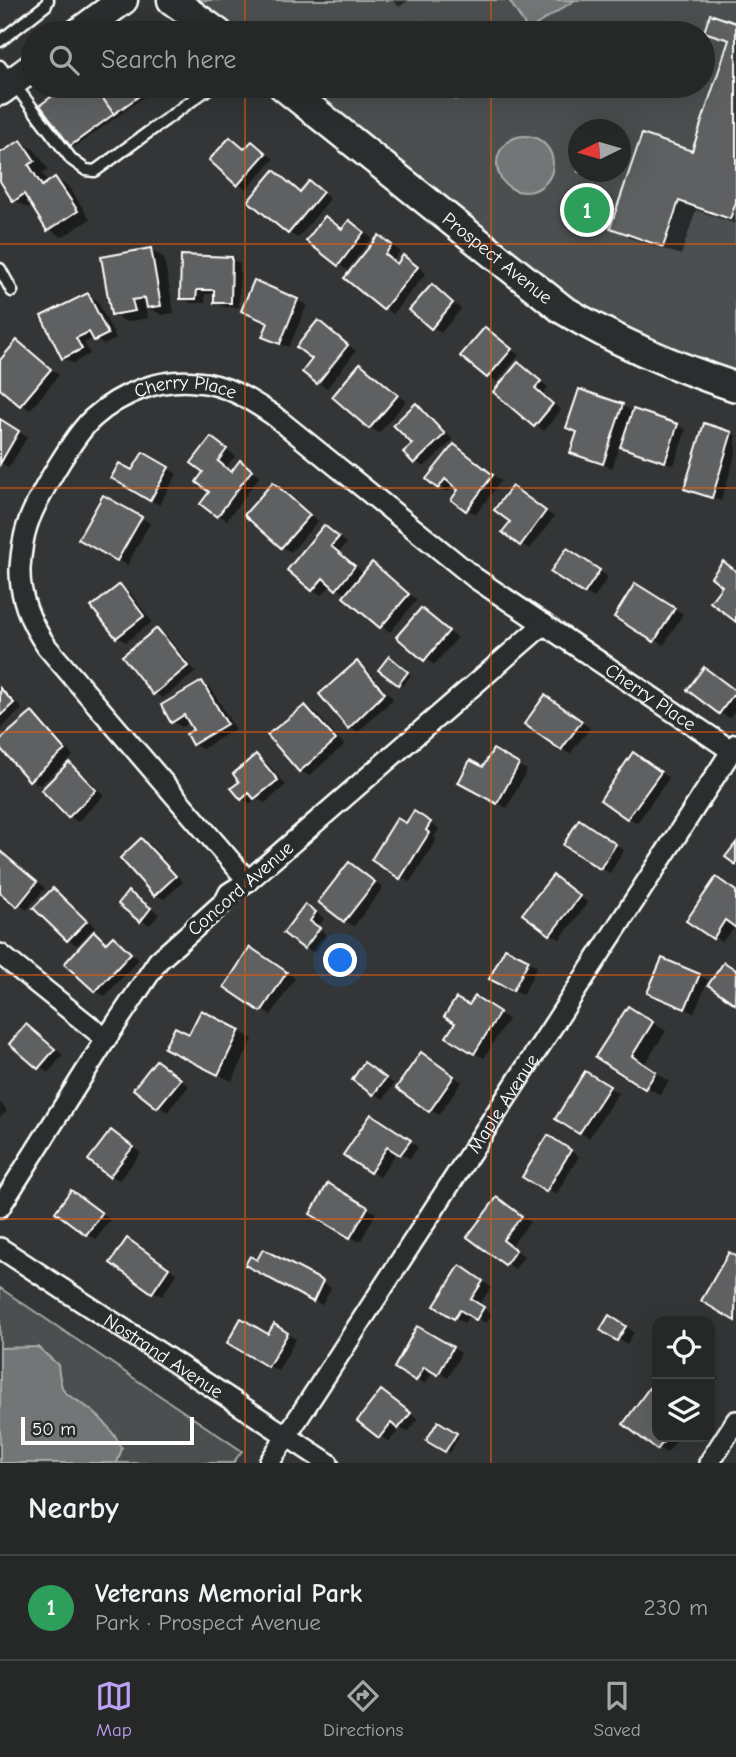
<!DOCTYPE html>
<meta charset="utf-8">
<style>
body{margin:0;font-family:"Comic Neue",sans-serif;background:#2e3030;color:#f1f3f6}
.controls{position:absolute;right:21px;bottom:21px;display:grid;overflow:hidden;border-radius:14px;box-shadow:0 7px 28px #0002}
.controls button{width:63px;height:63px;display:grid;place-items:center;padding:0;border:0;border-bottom:2px solid #424445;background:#262828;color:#f1f3f6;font:35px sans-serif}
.compass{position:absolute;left:568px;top:119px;width:63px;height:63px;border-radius:50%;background:#262828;box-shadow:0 7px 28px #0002;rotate:265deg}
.scale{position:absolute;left:21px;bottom:18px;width:173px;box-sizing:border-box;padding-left:7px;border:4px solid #fff;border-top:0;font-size:19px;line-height:24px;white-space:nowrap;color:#fff;-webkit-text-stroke:5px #2a2d2e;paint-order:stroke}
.you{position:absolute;left:341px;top:961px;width:24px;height:24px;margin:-18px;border:5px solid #fff;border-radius:50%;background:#1a73e8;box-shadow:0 0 0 10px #1a73e833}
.badge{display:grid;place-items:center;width:46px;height:46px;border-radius:50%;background:#bca0f2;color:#fff;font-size:23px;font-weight:700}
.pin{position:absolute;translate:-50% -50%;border:4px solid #fff;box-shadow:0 2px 7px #0006}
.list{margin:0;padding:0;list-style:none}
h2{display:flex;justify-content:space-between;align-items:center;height:91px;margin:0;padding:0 28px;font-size:30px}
h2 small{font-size:23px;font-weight:400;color:#a4a6a8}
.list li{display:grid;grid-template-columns:46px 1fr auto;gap:21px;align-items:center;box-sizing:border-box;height:105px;padding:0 28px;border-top:2px solid #424445}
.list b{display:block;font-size:26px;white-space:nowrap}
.list p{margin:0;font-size:23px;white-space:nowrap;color:#a4a6a8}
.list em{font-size:23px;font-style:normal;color:#a4a6a8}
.icon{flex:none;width:38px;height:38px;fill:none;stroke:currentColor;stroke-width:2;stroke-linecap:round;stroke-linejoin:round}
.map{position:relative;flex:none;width:736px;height:1463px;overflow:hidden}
.search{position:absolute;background:#262828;box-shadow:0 7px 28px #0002;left:21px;right:21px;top:21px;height:77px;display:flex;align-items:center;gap:18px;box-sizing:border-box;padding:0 24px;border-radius:38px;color:#a4a6a8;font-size:26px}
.sheet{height:196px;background:#262828}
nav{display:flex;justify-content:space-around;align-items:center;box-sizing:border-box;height:98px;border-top:2px solid #424445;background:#262828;font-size:19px;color:#a4a6a8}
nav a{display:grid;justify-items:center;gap:4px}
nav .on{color:#bca0f2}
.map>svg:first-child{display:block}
.green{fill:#4c4f50;stroke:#a6a7a8;stroke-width:2;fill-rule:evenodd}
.water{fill:#737576;stroke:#abacad;stroke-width:2}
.shadow{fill:#0007}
.building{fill:#5f6162;stroke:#fff;stroke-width:2}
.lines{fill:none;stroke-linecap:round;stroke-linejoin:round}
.lane-casing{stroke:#fff;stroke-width:15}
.street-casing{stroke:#fff;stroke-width:24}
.secondary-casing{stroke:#fff;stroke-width:33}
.lane{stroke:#2a2d2e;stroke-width:10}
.street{stroke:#2a2d2e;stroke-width:19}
.secondary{stroke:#2a2d2e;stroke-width:28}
.grid{fill:none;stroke:#e8590c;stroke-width:2;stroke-opacity:0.55}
.labels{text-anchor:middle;stroke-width:7;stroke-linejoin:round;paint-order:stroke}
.street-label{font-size:19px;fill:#fff;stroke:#2a2d2e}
</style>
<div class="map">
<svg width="736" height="1463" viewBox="0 0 736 1463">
<rect width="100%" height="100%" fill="#333536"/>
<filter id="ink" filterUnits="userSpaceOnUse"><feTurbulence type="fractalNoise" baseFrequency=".0143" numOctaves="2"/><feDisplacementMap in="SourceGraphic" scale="14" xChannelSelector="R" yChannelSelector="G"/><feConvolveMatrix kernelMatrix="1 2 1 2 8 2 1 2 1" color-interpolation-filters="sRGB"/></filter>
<g filter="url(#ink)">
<!-- green -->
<g class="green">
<path d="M172,0h564v387l-94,-35 -359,-266h420v-53h-485zM578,130h42v42h-42z"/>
<path d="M0,1288l242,163 -9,12h-233z"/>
</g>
<!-- water -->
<g class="water">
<path d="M509,0h66l-47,30z"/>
<circle cx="525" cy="164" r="28"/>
<path d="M38,1347l20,18c4,38 9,25 33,45 14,11 23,23 31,38l-5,15h-117v-115z"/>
</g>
<!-- shadow -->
<g class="shadow">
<path d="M392,0h17l-10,7z"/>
<path d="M736,25v199l-40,-14 -15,45 -51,-17 -18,-11 81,-74 37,-110 -24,-12z"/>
<path d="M69,86h90l-84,61 -32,-42z"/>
<path d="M450,86h16l5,7 -10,7z"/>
<path d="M231,139l15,11 6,-7 22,16 -27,30 -9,-5z"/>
<path d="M21,142l14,8 13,19 -6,4 7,11 7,-5 13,8 21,32 -28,18 -13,-8 -16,-24 -5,3 -13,-8 -15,-22v-22z"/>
<path d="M275,172l27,21 8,-10 20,16 -32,39 -9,-5z"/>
<path d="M349,222l23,16 -25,32 -9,-6z"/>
<path d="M380,237l20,14 -7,10 5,4 15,-2 13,10 -33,41 -46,-36z"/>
<path d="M151,250l13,8 10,55 -12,2 -17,-9 3,12 -22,4 -14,-8z"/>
<path d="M231,258l9,6 -1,43h-15l-9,-5v-8h-10v9h-14l-9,-5z"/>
<path d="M255,282l52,23 -18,42 -15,-6 -4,-18z"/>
<path d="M432,286l29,23 -20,24 -29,-23z"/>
<path d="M88,295l9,5 19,39 -12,6 -10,-7 -10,5 6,11 -17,9 -10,-5z"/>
<path d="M318,322l38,29 -29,37 -9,-5 -4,-24z"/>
<path d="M485,329l34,26 -22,27 -34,-27z"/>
<path d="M17,342l42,33 -29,35 -30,-23v-24z"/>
<path d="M518,364l30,23 -5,7 18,16 -17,21 -49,-39z"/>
<path d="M360,365l46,36 -27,32 -9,-6z"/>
<path d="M581,392l41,14 12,6 43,13 9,5 -12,35 -43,-14 -11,-7 -8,24 -40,-16 6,-19 -10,-6z"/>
<path d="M416,405l9,5 28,30 -29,27 -9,-5z"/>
<path d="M0,421l27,16 -18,31 -9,-6z"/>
<path d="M731,433l5,3v16l-15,49 -35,-13z"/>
<path d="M220,444l15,12 -9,11 7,6 16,-5 11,8 -33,44 -9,-5 -6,-23z"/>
<path d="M463,451l38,30 -25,33 -9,-5 -6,-19 -7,-6 -6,8 -9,-5z"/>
<path d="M143,454l34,20 -18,31 -46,-27 20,-5z"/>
<path d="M274,484l9,5 35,32 -27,31 -9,-5 -35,-33z"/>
<path d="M521,493l33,24 -24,32 -9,-5 -9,-23z"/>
<path d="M104,497l46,26 -23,42 -47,-26z"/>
<path d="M325,527l22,16 -8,9 25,22 17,-4 36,30 -27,32 -9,-6 -34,-32 -15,-10 -10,11 -9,-5z"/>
<path d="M576,555l32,22 -14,21 -41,-27z"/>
<path d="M636,585l47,29 -19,31 -48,-29z"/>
<path d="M120,586l9,5 23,31 -26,20 -9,-5z"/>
<path d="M421,610l36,28 -23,27 -35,-28z"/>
<path d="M157,630l9,5 30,37 -33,26 -9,-5z"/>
<path d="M393,661l18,14 -8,11 -22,-16z"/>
<path d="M357,663l9,5 27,31 -35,33 -9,-5z"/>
<path d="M714,674l22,18v17l-7,9 -9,-5z"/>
<path d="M202,683l9,5 24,41 -33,20 -9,-5 2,-13 -5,-9 -8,5 -9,-5z"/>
<path d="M0,685l22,24 -22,20z"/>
<path d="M555,702l35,26 -20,26 -8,-5z"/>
<path d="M306,707l9,5 29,33 -35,31 -9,-6z"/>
<path d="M32,714l9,6 32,36 -33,29 -9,-5 -31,-34v-3z"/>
<path d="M493,752l34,18 -20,38 -47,-26 24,-12z"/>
<path d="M256,756l9,5 21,24 -21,18 -8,-4 -6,5 -9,-5 -1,-17z"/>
<path d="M642,759l27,19 -32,45 -35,-24z"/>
<path d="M69,764l9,5 26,26 -26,27 -9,-6z"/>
<path d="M414,813l25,16 -5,8 3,2 -27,43 -9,-5 5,-52z"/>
<path d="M589,827l35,23 -14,23 -9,-5z"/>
<path d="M142,840l9,5 32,37 -19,17 -9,-5z"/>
<path d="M0,852l45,36 -18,22 -27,-20z"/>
<path d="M359,870l24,18 -29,38 -9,-5z"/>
<path d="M553,877l35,26 -28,36 -9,-5z"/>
<path d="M53,890l9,5 33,32 -18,18 -9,-5z"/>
<path d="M736,892v34l-14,16 -8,-5z"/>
<path d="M137,898l22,16 -9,11 -9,-5z"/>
<path d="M315,911l9,8 -6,8 9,8 -13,18 -29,-20z"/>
<path d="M94,934l14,10 5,-6 26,21 -34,37 -9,-5 -29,-27z"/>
<path d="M506,950l31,16 -14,29 -23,-12z"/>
<path d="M259,954l36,24 -24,37 -9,-5z"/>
<path d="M699,975l9,5 -14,33 -36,-15z"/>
<path d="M475,999l33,20 -24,39 -36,-22z"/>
<path d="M642,1016l24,15 -22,34 25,16 -9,14 -62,-39z"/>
<path d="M239,1031l14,8 -21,42 -52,-26 10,-19z"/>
<path d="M35,1032l28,23 -15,18 -37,-29z"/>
<path d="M431,1060l31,22 -23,33 -9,-5z"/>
<path d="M157,1062l32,24 -22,26 -32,-24z"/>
<path d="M374,1070l20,14 -11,15 -29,-19z"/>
<path d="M595,1078l23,15 -29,45 -32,-19z"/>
<path d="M0,1102l7,9 -7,6z"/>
<path d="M380,1121l38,26 -8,12 -13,-8 -17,26 -9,-5z"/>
<path d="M112,1132l29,21 -22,27 -9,-5z"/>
<path d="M548,1138l31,18 -23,39 -31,-19z"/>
<path d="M329,1186l47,27 -16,29 -48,-28z"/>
<path d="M81,1197l29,23 -14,19 -9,-5z"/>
<path d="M507,1204l23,18 -19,24 13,10 -9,13 -45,-33z"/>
<path d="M136,1245l41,29 -15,22 -9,-5z"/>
<path d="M264,1251l67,37 -9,17 -74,-40 10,-3z"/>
<path d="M730,1254l6,4v61l-33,-19z"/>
<path d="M469,1273l22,14 -12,19 13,8 -6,9 -16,-9 -6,9 -28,-17z"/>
<path d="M609,1317l25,15 -7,12 -25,-14z"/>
<path d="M274,1327l22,12 -18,32 -49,-28 40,-7z"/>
<path d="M418,1329l43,24 -13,25 -15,-8 -7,14 -30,-16z"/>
<path d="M710,1350l5,3 3,27 -8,1z"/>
<path d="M649,1390l8,5v42h22l-12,16 -9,-5z"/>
<path d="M390,1397l28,22 -10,13 -8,-4 -11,14 -30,-21z"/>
<path d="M438,1424l21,12 -9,17 -22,-13z"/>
</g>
<!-- building -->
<g class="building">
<path d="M710,14l26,9v179l-6,17 -51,-18 -16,46 -53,-19 32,-94 50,17 37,-111 -25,-8z"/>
<path d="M423,22l8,11h-17l-2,-3z"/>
<path d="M66,86h28l20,28 -44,32 -30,-41z"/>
<path d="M94,86h59l-39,28z"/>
<path d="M448,86h16l4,5 -12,8z"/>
<path d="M230,137l14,12 8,-8 14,12 -29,33 -28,-26z"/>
<path d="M21,140l14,21 -6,4 13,21 13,-9 23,34 -31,20 -23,-37 -11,8 -13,-21v-28z"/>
<path d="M274,170l26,22 9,-11 14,11 -35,42 -40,-33z"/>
<path d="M325,216l17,13 7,-9 15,12 -26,34 -32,-25z"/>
<path d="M379,235l13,10 -7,9 12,10 6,-9 15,12 -35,43 -39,-32z"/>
<path d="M151,248l10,58 -14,2 -2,-10 -13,2 3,11 -24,4 -10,-58z"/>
<path d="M181,255l51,2 -1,46h-17v-13h-17l-1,9h-16z"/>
<path d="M254,280l44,19 -18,45 -18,-7 6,-14 -27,-12z"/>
<path d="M432,284l21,19 -22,26 -22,-19z"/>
<path d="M88,293l20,41 -14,7 -5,-9 -13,6 6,11 -20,10 -21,-43z"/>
<path d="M318,320l30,25 -31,39 -15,-12 10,-13 -16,-12z"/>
<path d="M485,327l27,22 -25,29 -27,-22z"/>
<path d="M17,340l34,29 -31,37 -20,-17v-29z"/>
<path d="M518,362l23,19 -6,7 18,16 -19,23 -41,-35z"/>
<path d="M360,363l38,32 -29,34 -37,-32z"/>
<path d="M579,389l44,15 -20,60 -33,-11 7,-21 -11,-4z"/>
<path d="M416,403l29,31 -31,30 -11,-12 9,-8 -19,-19z"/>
<path d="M633,409l45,15 -13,38 -45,-15z"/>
<path d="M0,419l19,12 -19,33z"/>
<path d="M704,423l28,9 -20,66 -28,-9z"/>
<path d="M211,437l16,12 -9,12 13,11 9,-12 12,10 -35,47 -17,-13 9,-12 -13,-10 7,-10 -12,-9z"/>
<path d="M454,444l39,31 -27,36 -15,-11 7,-10 -13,-11 -7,10 -12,-10z"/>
<path d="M143,452l26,15 -19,34 -39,-23 8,-15 13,7z"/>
<path d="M273,482l37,33 -29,33 -37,-33z"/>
<path d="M512,486l34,25 -26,35 -18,-14 8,-10 -16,-12z"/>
<path d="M103,495l39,22 -25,44 -39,-22z"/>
<path d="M324,525l15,12 -8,9 24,20 -19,24 -13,-12 -11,13 -25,-21z"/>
<path d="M567,548l33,22 -16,24 -34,-22z"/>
<path d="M723,561l13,10v51l-26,-20 12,-16 -11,-9z"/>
<path d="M372,562l37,32 -29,34 -37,-31z"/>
<path d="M635,583l40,25 -21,34 -40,-25z"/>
<path d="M120,584l24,32 -28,22 -25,-31z"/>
<path d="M421,608l28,23 -25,30 -28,-24z"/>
<path d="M157,628l31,38 -35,29 -31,-39z"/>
<path d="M389,656l19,16 -10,13 -20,-15z"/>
<path d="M357,661l28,32 -37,36 -29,-35z"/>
<path d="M704,667l32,24 -17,23 -32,-24z"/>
<path d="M202,681l25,43 -35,21 -6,-11 7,-4 -9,-15 -13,8 -10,-18z"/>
<path d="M0,688l14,15 -14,13z"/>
<path d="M545,695l37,26 -21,29 -37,-26z"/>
<path d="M305,705l31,35 -37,32 -32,-37z"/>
<path d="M32,712l33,38 -36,31 -29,-33v-8z"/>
<path d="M493,749l26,15 -22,40 -39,-21 12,-23 13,7z"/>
<path d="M633,752l28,20 -34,47 -27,-19z"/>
<path d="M256,754l22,26 -24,19 -5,-6 -8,7 -10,-12 8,-6 -6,-8z"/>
<path d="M69,762l27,28 -28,28 -27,-28z"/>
<path d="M414,811l17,11 -5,8 3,3 -29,46 -29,-19 26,-42 9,5z"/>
<path d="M579,819l37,25 -16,25 -37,-24z"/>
<path d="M141,838l35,38 -22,20 -34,-38z"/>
<path d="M736,843v22l-11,-8z"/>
<path d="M0,851l37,31 -20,25 -17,-14z"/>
<path d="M349,862l26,20 -31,40 -26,-20z"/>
<path d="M553,875l27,21 -30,39 -28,-21z"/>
<path d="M716,877l20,14v37l-11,-8 -12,19 -27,-18z"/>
<path d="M53,888l34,33 -20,20 -34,-33z"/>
<path d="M128,891l23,17 -11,14 -22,-18z"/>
<path d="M305,904l11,8 -6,9 10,7 -16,21 -21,-16z"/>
<path d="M94,931l12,12 7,-7 18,17 -36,39 -31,-28z"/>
<path d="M250,947l37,25 -26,40 -37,-25z"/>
<path d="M505,948l24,12 -16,31 -24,-12z"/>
<path d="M662,958l38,16 -15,35 -38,-16z"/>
<path d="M724,962l12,8 -1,34 -27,-19z"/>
<path d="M475,996l25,16 -26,42 -28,-17 9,-14 -11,-6 12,-19 13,7z"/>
<path d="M628,1006l25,16 -21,34 24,16 -11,17 -50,-32z"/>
<path d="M201,1010l39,20 -22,45 -54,-27 11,-21 14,7z"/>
<path d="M26,1024l29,25 -17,20 -29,-25z"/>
<path d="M421,1052l33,24 -25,36 -33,-24z"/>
<path d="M156,1060l25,19 -24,29 -24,-19z"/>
<path d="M364,1062l22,16 -13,17 -21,-15z"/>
<path d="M585,1071l25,15 -31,48 -24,-15z"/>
<path d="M371,1114l40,26 -11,15 -13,-8 -17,26 -27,-18z"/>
<path d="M111,1130l22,17 -24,30 -21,-17z"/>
<path d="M548,1135l23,15 -25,42 -24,-15z"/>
<path d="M328,1183l40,24 -18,31 -40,-24z"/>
<path d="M71,1190l31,23 -16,22 -31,-23z"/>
<path d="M497,1197l25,19 -19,24 13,10 -11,15 -38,-28z"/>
<path d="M127,1238l42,30 -17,25 -42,-30z"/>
<path d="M263,1249l60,32 -10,21 -68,-37 5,-9 7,4z"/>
<path d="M729,1252l7,4 -1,65 -34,-20z"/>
<path d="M460,1265l23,16 -12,18 13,8 -8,13 -16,-10 -6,9 -20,-13z"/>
<path d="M609,1315l17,11 -9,15 -17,-11z"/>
<path d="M241,1318l27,16 6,-10 14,9 -20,34 -41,-24z"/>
<path d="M417,1326l36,21 -15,28 -14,-8 -8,14 -22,-13z"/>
<path d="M649,1388l8,6v43h10l-10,13 -34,-26z"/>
<path d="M381,1390l30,23 -13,16 -7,-6 -12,15 -22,-17z"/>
<path d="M438,1421l19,12 -12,19 -19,-11z"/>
</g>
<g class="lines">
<defs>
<g id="lane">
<path d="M0,41l46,-36 2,-5"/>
<path d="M0,66l72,94 14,10 9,1 117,-85"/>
<path d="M0,269l12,22"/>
</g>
<g id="street">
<path id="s1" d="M248,881l-201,-234c-16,-23 -28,-51 -27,-79 1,-13 3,-30 7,-42 8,-25 47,-91 66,-108 28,-25 66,-40 103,-36 30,2 53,17 77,33l202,163 257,173"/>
<path d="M0,954l106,85"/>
<path d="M0,1207l106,-168 52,-78 67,-60 4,-8 19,-12 296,-257"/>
<path id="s2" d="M0,1248l328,215"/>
<path id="s3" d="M269,1463l467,-719"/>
<path d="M709,1463l27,-42"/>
</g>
<g id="secondary">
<path d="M172,0l46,33"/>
<path d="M78,33l45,-33"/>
<path id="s4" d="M283,86l279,223c55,33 113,58 174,78"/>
<path d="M0,91l33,-24"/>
</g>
</defs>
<!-- lane casing -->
<use href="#lane" class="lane-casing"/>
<!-- street casing -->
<use href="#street" class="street-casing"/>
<!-- secondary casing -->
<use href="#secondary" class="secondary-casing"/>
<!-- lane -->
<use href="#lane" class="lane"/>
<!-- street -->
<use href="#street" class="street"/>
<!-- secondary -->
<use href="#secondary" class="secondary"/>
</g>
</g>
<!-- grid -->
<path class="grid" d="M245,0v33M491,0v33M245,86v1377M491,86v1377M0,244h736M0,488h736M0,732h736M0,975h736M0,1219h736"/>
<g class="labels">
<!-- street labels -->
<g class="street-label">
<text dy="7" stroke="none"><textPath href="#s4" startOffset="275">Prospect Avenue</textPath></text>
<text dy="7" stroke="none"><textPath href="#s1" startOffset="665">Cherry Place</textPath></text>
<text dy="7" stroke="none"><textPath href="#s1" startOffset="1232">Cherry Place</textPath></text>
<text transform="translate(240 888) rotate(-41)" y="7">Concord Avenue</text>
<text dy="7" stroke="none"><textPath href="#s3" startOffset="429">Maple Avenue</textPath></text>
<text dy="7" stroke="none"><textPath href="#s2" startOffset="196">Nostrand Avenue</textPath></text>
</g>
</g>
</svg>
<div class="controls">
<button><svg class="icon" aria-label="locate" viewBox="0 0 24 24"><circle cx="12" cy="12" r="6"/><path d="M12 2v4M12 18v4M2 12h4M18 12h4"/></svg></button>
<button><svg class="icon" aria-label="layers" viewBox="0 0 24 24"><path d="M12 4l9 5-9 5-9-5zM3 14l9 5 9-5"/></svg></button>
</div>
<svg class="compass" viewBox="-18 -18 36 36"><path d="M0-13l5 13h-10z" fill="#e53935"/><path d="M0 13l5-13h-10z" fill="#a4a6a8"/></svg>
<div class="scale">50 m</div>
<div class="you"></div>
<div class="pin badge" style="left:587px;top:210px;background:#2e9e5b">1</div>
<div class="search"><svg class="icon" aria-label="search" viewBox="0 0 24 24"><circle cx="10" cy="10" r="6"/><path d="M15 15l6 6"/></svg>Search here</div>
</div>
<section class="sheet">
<h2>Nearby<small></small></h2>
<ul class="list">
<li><span class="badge" style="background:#2e9e5b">1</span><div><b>Veterans Memorial Park</b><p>Park · Prospect Avenue</p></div><em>230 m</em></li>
</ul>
</section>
<nav>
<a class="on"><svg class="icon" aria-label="map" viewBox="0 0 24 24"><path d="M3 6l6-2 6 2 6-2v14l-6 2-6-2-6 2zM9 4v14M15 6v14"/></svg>Map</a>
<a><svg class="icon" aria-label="directions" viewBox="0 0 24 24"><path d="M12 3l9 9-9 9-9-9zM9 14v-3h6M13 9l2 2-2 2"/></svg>Directions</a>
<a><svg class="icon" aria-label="saved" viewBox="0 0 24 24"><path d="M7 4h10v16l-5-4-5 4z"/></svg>Saved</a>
</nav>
